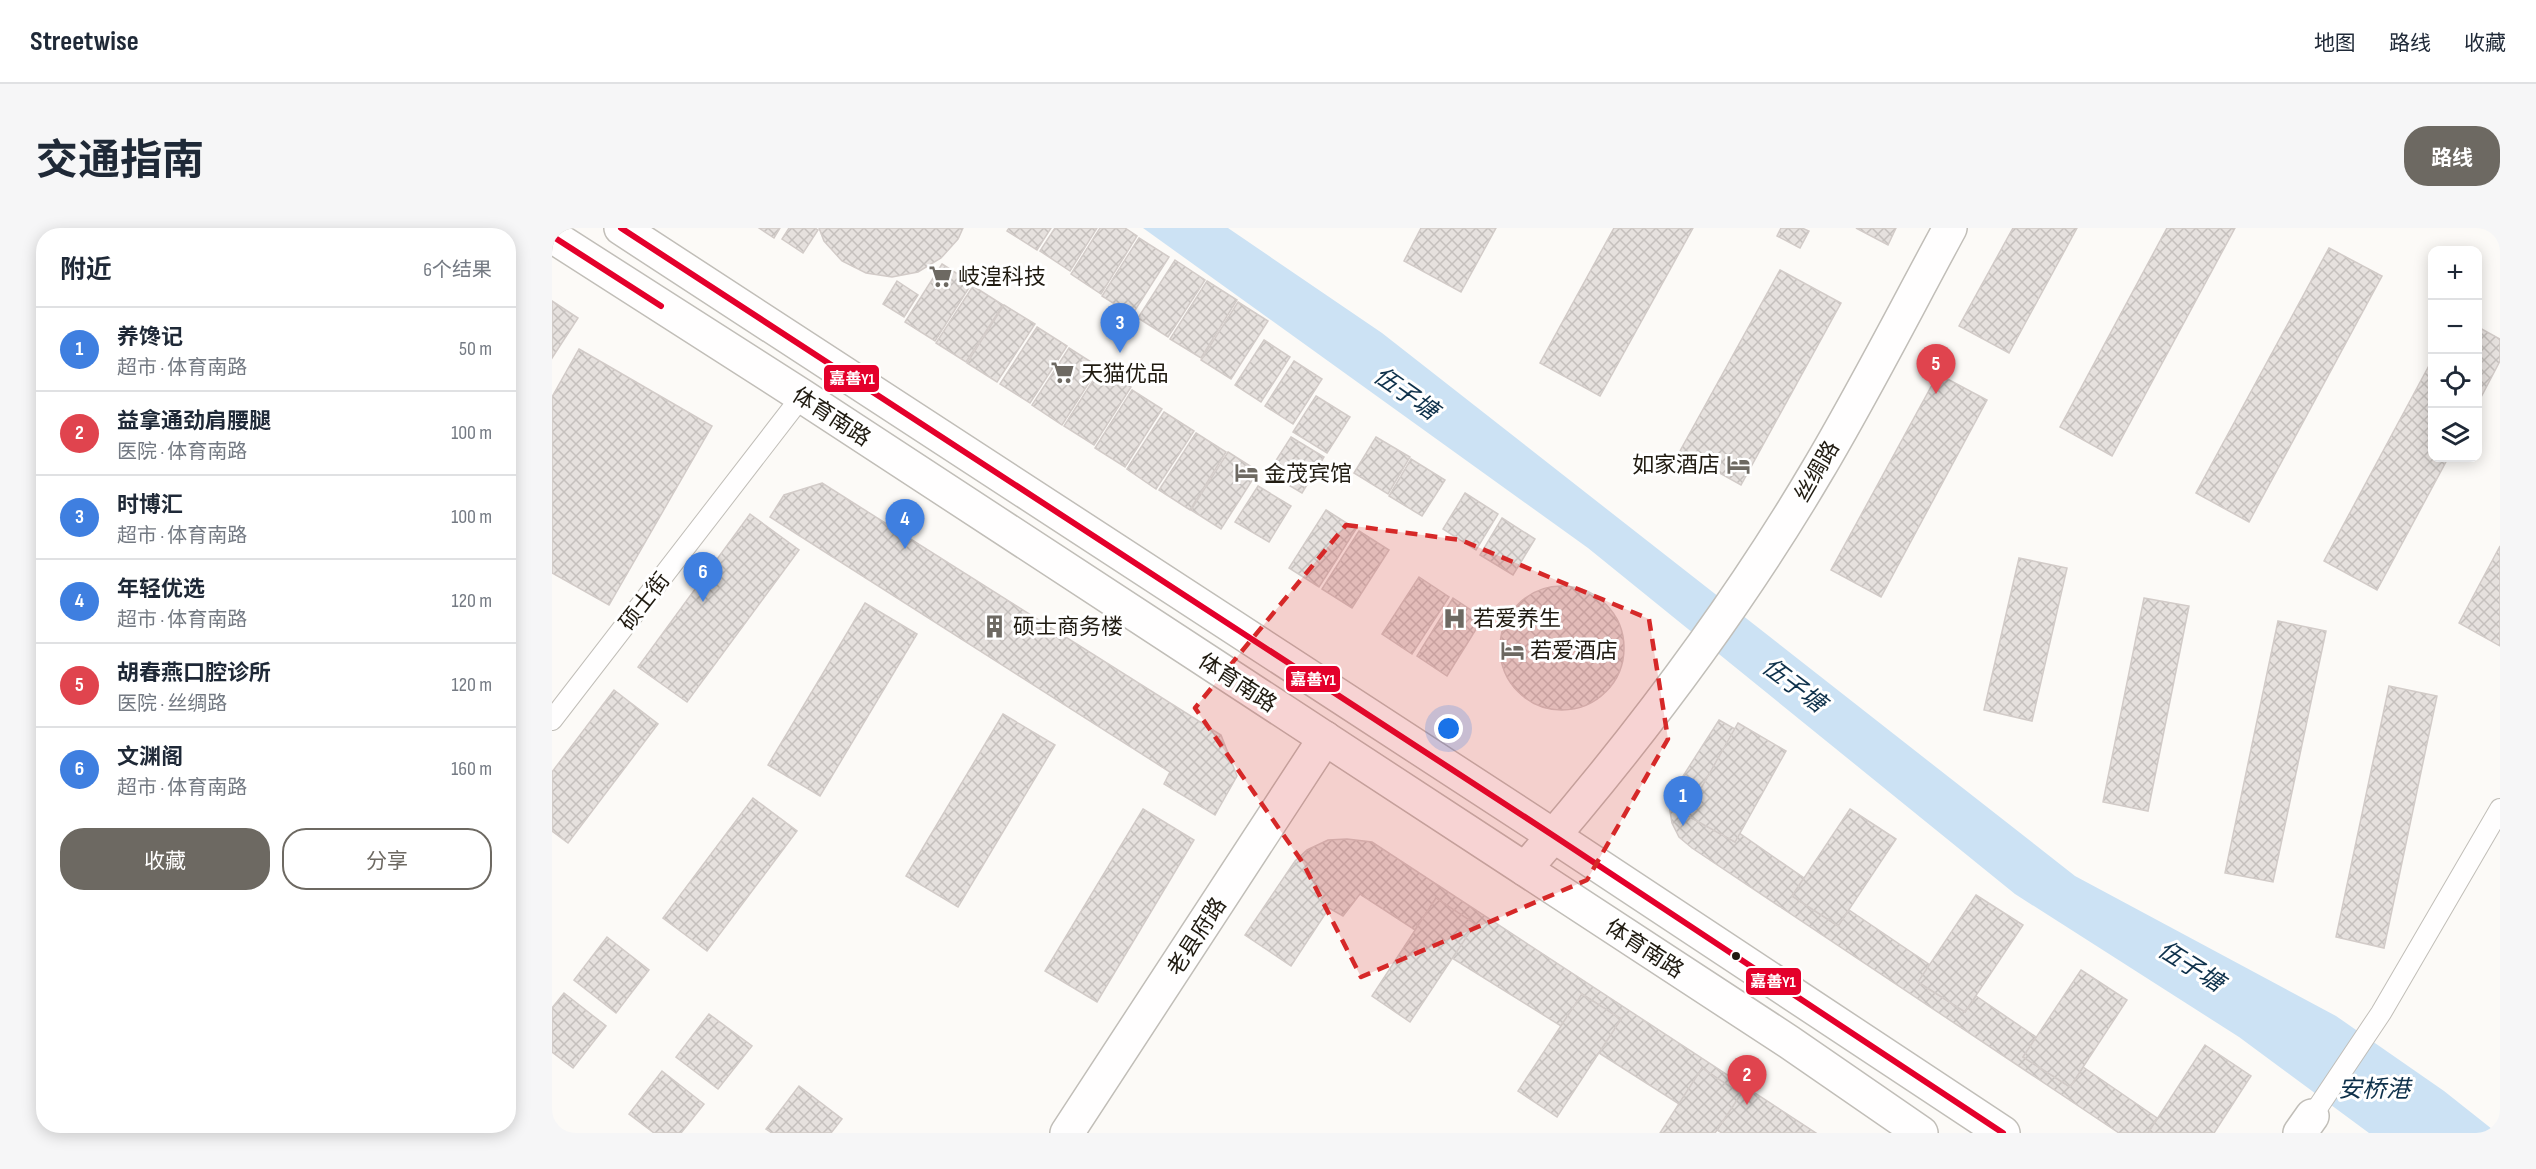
<!DOCTYPE html>
<html lang="zh">
<meta charset="utf-8">
<style>
body{margin:0;font-family:"Sofia Sans Condensed","Noto Sans SC",sans-serif;background:#f6f6f7;color:#1f2937}
.controls{position:absolute;right:18px;top:18px;display:grid;overflow:hidden;border-radius:12px;box-shadow:0 3px 15px #0003}
.controls button{width:54px;height:54px;display:grid;place-items:center;padding:0;border:0;border-bottom:2px solid #e0e1e3;background:#fff;color:#1f2937;font:30px sans-serif}
.you{position:absolute;left:897px;top:501px;width:21px;height:21px;margin:-15px;border:4px solid #fff;border-radius:50%;background:#1a73e8;box-shadow:0 0 0 9px #1a73e833}
.badge{display:grid;place-items:center;width:39px;height:39px;border-radius:50%;background:#6d6962;color:#fff;font-size:20px;font-weight:700}
.pin{position:absolute;translate:-50% -50px;filter:drop-shadow(0 2px 3px #0008)}
.pin::after{content:'';position:absolute;top:32px;width:21px;height:18px;background:inherit;clip-path:polygon(0 0,100% 0,50% 100%)}
.list{margin:0;padding:0;list-style:none}
h2{display:flex;justify-content:space-between;align-items:center;height:78px;margin:0;padding:0 24px;font-size:26px}
h2 small{font-size:20px;font-weight:400;color:#747a83}
.list li{display:grid;grid-template-columns:39px 1fr auto;gap:18px;align-items:center;box-sizing:border-box;height:84px;padding:0 24px;border-top:2px solid #e0e1e3}
.list b{display:block;font-size:22px;white-space:nowrap}
.list p{margin:0;font-size:20px;white-space:nowrap;color:#747a83}
.list em{font-size:20px;font-style:normal;color:#747a83}
.actions{display:flex;gap:12px;padding:18px 24px}
.actions a{flex:1;padding:14px 0;border:2px solid #6d6962;border-radius:24px;text-align:center;font-size:21px;color:#6d6962}
.actions .main{background:#6d6962;color:#fff}
.icon{flex:none;width:33px;height:33px;fill:none;stroke:currentColor;stroke-width:2;stroke-linecap:round;stroke-linejoin:round}
.map{position:relative;flex:none;width:1948px;height:905px;overflow:hidden;border-radius:24px}
header{display:flex;align-items:center;gap:36px;box-sizing:border-box;height:84px;padding:0 30px;background:#fff;border-bottom:2px solid #e0e1e3}
header strong{font-size:28px}
nav{display:flex;gap:33px;margin-inline-start:auto;font-size:21px}
.intro{display:flex;align-items:center;justify-content:space-between;box-sizing:border-box;height:144px;padding:0 36px}
h1{margin:0;font-size:42px}
.button{padding:15px 27px;border-radius:24px;background:#6d6962;color:#fff;font-size:21px;font-weight:700}
main{display:flex;gap:36px;padding:0 36px}
aside{flex:1;background:#fff;border-radius:24px;box-shadow:0 3px 15px #0003}
.map>svg:first-child{display:block}
.water{fill:#cce2f4}
.building{fill:url(#building-cross-hatch);stroke:#d2cbc8;stroke-width:1.5}
.lines{fill:none;stroke-linecap:round;stroke-linejoin:round}
.lane-casing{stroke:#c1beb8;stroke-width:22}
.street-casing{stroke:#c1beb8;stroke-width:36}
.secondary-casing{stroke:#c1beb8;stroke-width:36}
.lane{stroke:#fffefe;stroke-width:20}
.street{stroke:#fffefe;stroke-width:33}
.secondary{stroke:#fffefe;stroke-width:33}
.bus-1-casing{stroke:#fff;stroke-width:10}
.bus-1{stroke:#e4002b;stroke-width:6}
.marked{fill:#d62828;fill-opacity:0.2;stroke:#d62828;stroke-width:4.5;stroke-dasharray:12 8;stroke-linejoin:round}
.bus-dot{fill:#201b11;stroke:#fff;stroke-width:2}
.labels{text-anchor:middle;stroke-width:6;stroke-linejoin:round;paint-order:stroke}
.poi-label{font-size:22px;fill:#201b11;stroke:#fff;text-anchor:start}
.street-label{font-size:22px;fill:#201b11;stroke:#fff}
.water-label{font-size:24px;font-style:italic;fill:#0e314b;stroke:#fff}
.line-badge{stroke:#fff;stroke-width:2}
.badge-label{font-size:16px;text-anchor:middle;font-weight:bold;fill:#fff}
</style>
<header>
<strong>Streetwise</strong>
<nav><a>地图</a><a>路线</a><a>收藏</a></nav>
</header>
<div class="intro"><h1>交通指南</h1><a class="button">路线</a></div>
<main>
<aside>
<h2>附近<small>6个结果</small></h2>
<ul class="list">
<li><span class="badge" style="background:#3f7fe0">1</span><div><b>养馋记</b><p>超市 · 体育南路</p></div><em>50 m</em></li>
<li><span class="badge" style="background:#e0444e">2</span><div><b>益拿通劲肩腰腿</b><p>医院 · 体育南路</p></div><em>100 m</em></li>
<li><span class="badge" style="background:#3f7fe0">3</span><div><b>时博汇</b><p>超市 · 体育南路</p></div><em>100 m</em></li>
<li><span class="badge" style="background:#3f7fe0">4</span><div><b>年轻优选</b><p>超市 · 体育南路</p></div><em>120 m</em></li>
<li><span class="badge" style="background:#e0444e">5</span><div><b>胡春燕口腔诊所</b><p>医院 · 丝绸路</p></div><em>120 m</em></li>
<li><span class="badge" style="background:#3f7fe0">6</span><div><b>文渊阁</b><p>超市 · 体育南路</p></div><em>160 m</em></li>
</ul>
<div class="actions"><a class="main">收藏</a><a>分享</a></div>
</aside>
<div class="map">
<svg width="1948" height="905" viewBox="0 0 1948 905">
<defs>
<pattern id="building-cross-hatch" width="8" height="8" patternUnits="userSpaceOnUse" patternTransform="scale(1.5)"><rect width="8" height="8" fill="#e6e1de"/><path d="M0 0l8 8M0 8l8-8" fill="none" stroke="#c5c0bd"/></pattern>
</defs>
<rect width="100%" height="100%" fill="#fcfaf7"/>
<!-- water -->
<path class="water" d="M591,0h85l154,105 693,543 261,140 108,75 53,42h-128l-130,-96 -224,-143 -427,-346z"/>
<!-- building -->
<g class="building">
<path d="M207,0h21l-6,10z"/>
<path d="M237,0h26l3,2 -15,23 -21,-14z"/>
<path d="M267,0h144l-5,11 -17,19 -23,14 -26,5 -26,-4 -24,-12 -18,-20z"/>
<path d="M457,0h42l-14,22 -30,-19z"/>
<path d="M503,0h42l-27,43 -30,-20z"/>
<path d="M548,0h25l12,8 -36,58 -30,-20z"/>
<path d="M869,0h75l-35,64 -57,-31z"/>
<path d="M1062,0h79l-93,168 -60,-33z"/>
<path d="M1229,0h21l7,3 -9,17 -23,-12z"/>
<path d="M1304,0h40l-8,17z"/>
<path d="M1461,0h64l-68,125 -50,-27z"/>
<path d="M1615,0h68l-123,228 -52,-29z"/>
<path d="M587,10l30,19 -37,58 -30,-19z"/>
<path d="M1777,20l53,28 -133,246 -53,-29z"/>
<path d="M623,32l30,20 -37,57 -30,-19z"/>
<path d="M390,36l30,19 -37,58 -30,-19z"/>
<path d="M1228,42l61,33 -100,182 -61,-34z"/>
<path d="M345,53l21,14 -14,22 -21,-13z"/>
<path d="M655,53l30,19 -36,58 -31,-19z"/>
<path d="M421,58l30,19 -37,57 -30,-19z"/>
<path d="M0,73l26,17 -26,40z"/>
<path d="M686,74l30,19 -37,58 -30,-19z"/>
<path d="M452,77l31,19 -38,58 -30,-19z"/>
<path d="M485,99l30,19 -37,57 -30,-19z"/>
<path d="M1926,99l22,12v22l-22,42z"/>
<path d="M712,112l26,17 -29,45 -26,-17z"/>
<path d="M517,120l30,19 -37,58 -30,-20z"/>
<path d="M27,121l133,77 -103,179 -57,-32v-176z"/>
<path d="M1880,132v98h16l-71,132 -53,-29z"/>
<path d="M742,133l28,18 -29,45 -28,-18z"/>
<path d="M549,140l30,19 -37,58 -30,-19z"/>
<path d="M1386,146l49,26 -106,197 -50,-27z"/>
<path d="M580,162l30,19 -37,58 -30,-19z"/>
<path d="M764,168l34,21 -23,36 -34,-21z"/>
<path d="M612,184l30,19 -38,58 -29,-20z"/>
<path d="M644,205l30,19 -36,58 -31,-20z"/>
<path d="M739,209l33,20 -22,36 -34,-20z"/>
<path d="M824,209l34,20 -22,37 -34,-21z"/>
<path d="M676,224l30,19 -37,58 -30,-19z"/>
<path d="M859,231l34,21 -23,36 -33,-20z"/>
<path d="M270,255l399,252 16,41 -22,39 -51,-31 6,-12 -400,-255 14,-22z"/>
<path d="M706,258l33,20 -22,36 -34,-20z"/>
<path d="M913,265l33,21 -22,36 -33,-21z"/>
<path d="M774,282l30,19 -37,58 -30,-19z"/>
<path d="M198,286l49,36 -112,152 -49,-35z"/>
<path d="M950,290l33,21 -22,36 -33,-20z"/>
<path d="M807,303l30,19 -37,58 -30,-19z"/>
<path d="M1948,318v100l-41,-23z"/>
<path d="M1467,330l48,10 -35,153 -48,-11z"/>
<path d="M867,349l30,20 -37,57 -30,-20z"/>
<circle cx="1010" cy="420" r="62"/>
<path d="M901,370l30,20 -36,58 -30,-20z"/>
<path d="M1592,370l45,8 -41,205 -45,-9z"/>
<path d="M313,375l52,31 -97,162 -52,-31z"/>
<path d="M1726,393l48,10 -53,251 -48,-9z"/>
<path d="M1837,458l48,10 -53,252 -48,-11z"/>
<path d="M62,462l44,34 -90,119 -16,-12v-59z"/>
<path d="M451,486l52,31 -97,162 -52,-31z"/>
<path d="M1167,492l16,9 -49,86 49,27 4,-9 65,45 -12,18 46,30 11,-16 81,55 -12,17 47,30 11,-16 60,41 -13,20 47,30 13,-20 74,51 -9,15h-29l-427,-285 -13,-11 -7,-14 -3,-18 7,-18z"/>
<path d="M1186,495l48,28 -51,91 -49,-27z"/>
<path d="M201,570l44,33 -90,120 -44,-33z"/>
<path d="M591,581l51,31 -97,162 -52,-31z"/>
<path d="M1298,581l46,30 -58,87 -46,-30z"/>
<path d="M795,611l25,3 444,291h-94l-5,-3 24,-36 -39,-26 -23,36 -80,-51 22,-34 -39,-25 -21,32 -109,-68 23,-34 -39,-26 -21,32 -55,-36 -17,22 -14,-8 -38,58 -46,-31 50,-74 12,-11 21,-10z"/>
<path d="M1424,667l47,30 -58,87 -47,-30z"/>
<path d="M884,670l39,26 -65,98 -38,-26z"/>
<path d="M55,709l42,33 -33,43 -42,-33z"/>
<path d="M1529,742l46,30 -57,87 -47,-30z"/>
<path d="M12,765l42,33 -33,42 -21,-16v-44z"/>
<path d="M1030,766l39,25 -64,98 -39,-26z"/>
<path d="M157,786l43,32 -34,43 -42,-32z"/>
<path d="M1653,817l46,31 -37,57h-66z"/>
<path d="M1150,840l39,26 -26,39h-55z"/>
<path d="M110,843l42,33 -23,29h-27l-25,-19z"/>
<path d="M247,858l43,33 -11,14h-59l-6,-4z"/>
</g>
<g class="lines">
<defs>
<g id="lane">
<path d="M0,492l250,-324"/>
<path d="M1760,888l69,-103 119,-204"/>
</g>
<g id="street">
<path d="M973,641c108,-124 209,-257 292,-398 47,-79 89,-162 133,-243"/>
<path d="M515,905l258,-395"/>
<path d="M1748,905l12,-17"/>
</g>
<g id="secondary">
<path d="M69,0l933,608 449,297"/>
<path d="M0,8l250,160 987,646 132,91"/>
</g>
</defs>
<!-- lane casing -->
<use href="#lane" class="lane-casing"/>
<!-- street casing -->
<use href="#street" class="street-casing"/>
<!-- secondary casing -->
<use href="#secondary" class="secondary-casing"/>
<!-- lane -->
<use href="#lane" class="lane"/>
<!-- street -->
<use href="#street" class="street"/>
<!-- secondary -->
<use href="#secondary" class="secondary"/>
<defs>
<g id="bus-1">
<path d="M69,0l933,608 449,297"/>
<path d="M0,8l109,70"/>
</g>
</defs>
<!-- bus-1 casing -->
<use href="#bus-1" class="bus-1-casing"/>
<!-- bus-1 -->
<use href="#bus-1" class="bus-1"/>
</g>
<!-- marked area -->
<path class="marked" d="M794,297l115,15 188,79 19,120 -81,141 -226,97 -58,-114 -108,-155z"/>
<!-- icons -->
<defs>
<symbol id="supermarket-bare" viewBox="-9 -9 18 18"><path d="M-6-5.5h2.5l.6 2H6L4.5 2H-2.5L-4.4-4H-6ZM-1.5 3.2a1.3 1.3 0 1 0 .1 0ZM3 3.2a1.3 1.3 0 1 0 .1 0Z" fill="#6d6962" stroke="#fff" stroke-width="2.5" paint-order="stroke"/></symbol>
<symbol id="hotel-bare" viewBox="-9 -9 18 18"><path d="M-6-4.5h1.5V1H6V5H4.5V3h-9V5H-6ZM-4 0a1.8 1.8 0 1 1 3.6 0ZM.5 0V-2.5h3Q6-2.5 6 0Z" fill="#6d6962" stroke="#fff" stroke-width="2.5" paint-order="stroke"/></symbol>
<symbol id="hospital-bare" viewBox="-9 -9 18 18"><path d="M-5-5h3v3.5h4V-5h3V5h-3V1.5h-4V5h-3Z" fill="#6d6962" stroke="#fff" stroke-width="2.5" paint-order="stroke"/></symbol>
<symbol id="building-bare" viewBox="-9 -9 18 18"><path d="M-4-6H4V6H1V3H-1V6H-4ZM-2.5-4.3h1.7v1.8h-1.7ZM.8-4.3h1.7v1.8H.8ZM-2.5-1h1.7V.8h-1.7ZM.8-1h1.7V.8H.8Z" fill="#6d6962" stroke="#fff" stroke-width="2.5" paint-order="stroke"/></symbol>
</defs>
<g fill-rule="evenodd">
<use href="#supermarket-bare" x="372" y="32" width="33" height="33"/>
<use href="#supermarket-bare" x="494" y="128" width="33" height="33"/>
<use href="#hotel-bare" x="1170" y="220" width="33" height="33"/>
<use href="#hotel-bare" x="678" y="228" width="33" height="33"/>
<use href="#hospital-bare" x="886" y="374" width="33" height="33"/>
<use href="#building-bare" x="426" y="382" width="33" height="33"/>
<use href="#hotel-bare" x="944" y="406" width="33" height="33"/>
</g>
<!-- markers -->
<circle class="bus-dot" cx="1184" cy="728" r="5"/>
<g class="labels">
<!-- poi labels -->
<g class="poi-label">
<text x="406" y="56">岐湟科技</text>
<text x="529" y="153">天猫优品</text>
<text x="1168" y="244" text-anchor="end">如家酒店</text>
<text x="712" y="253">金茂宾馆</text>
<text x="921" y="398">若爱养生</text>
<text x="461" y="406">硕士商务楼</text>
<text x="978" y="430">若爱酒店</text>
</g>
<!-- street labels -->
<g class="street-label">
<text transform="translate(280 188) rotate(33)" y="8">体育南路</text>
<text transform="translate(1264 243) rotate(-60)" y="8">丝绸路</text>
<text transform="translate(92 373) rotate(-52)" y="8">硕士街</text>
<text transform="translate(686 454) rotate(33)" y="8">体育南路</text>
<text transform="translate(644 708) rotate(-57)" y="8">老县府路</text>
<text transform="translate(1093 720) rotate(33)" y="8">体育南路</text>
</g>
<!-- water labels -->
<g class="water-label">
<text transform="translate(854 165) rotate(35)" y="8">伍子塘</text>
<text transform="translate(1242 457) rotate(37)" y="8">伍子塘</text>
<text transform="translate(1639 738) rotate(32)" y="8">伍子塘</text>
<text x="1822" y="869">安桥港</text>
</g>
</g>
<g class="line-badge">
<rect x="271" y="136" width="57" height="29" rx="6" fill="#e4002b"/>
<rect x="733" y="437" width="56" height="28" rx="6" fill="#e4002b"/>
<rect x="1193" y="739" width="57" height="29" rx="6" fill="#e4002b"/>
</g>
<g class="badge-label">
<text x="300" y="156">嘉善Y1</text>
<text x="761" y="457">嘉善Y1</text>
<text x="1221" y="759">嘉善Y1</text>
</g>
</svg>
<div class="controls">
<button>+</button>
<button>−</button>
<button><svg class="icon" aria-label="locate" viewBox="0 0 24 24"><circle cx="12" cy="12" r="6"/><path d="M12 2v4M12 18v4M2 12h4M18 12h4"/></svg></button>
<button><svg class="icon" aria-label="layers" viewBox="0 0 24 24"><path d="M12 4l9 5-9 5-9-5zM3 14l9 5 9-5"/></svg></button>
</div>
<div class="you"></div>
<div class="pin badge" style="left:1131px;top:598px;background:#3f7fe0">1</div>
<div class="pin badge" style="left:1195px;top:877px;background:#e0444e">2</div>
<div class="pin badge" style="left:568px;top:125px;background:#3f7fe0">3</div>
<div class="pin badge" style="left:353px;top:321px;background:#3f7fe0">4</div>
<div class="pin badge" style="left:1384px;top:166px;background:#e0444e">5</div>
<div class="pin badge" style="left:151px;top:374px;background:#3f7fe0">6</div>
</div>
</main>
